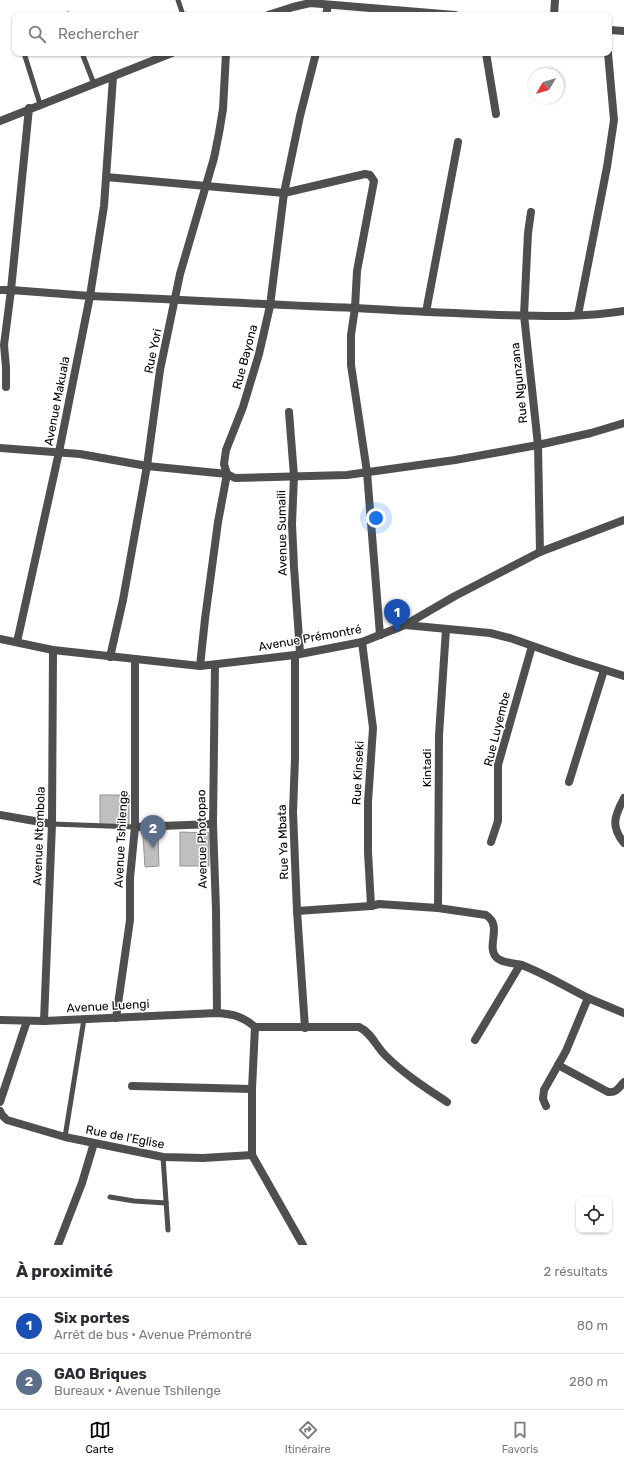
<!DOCTYPE html>
<html lang="fr">
<meta charset="utf-8">
<style>
body{margin:0;font-family:Rubik,sans-serif;background:#f2f2f3;color:#2b2b33}
.controls{position:absolute;right:12px;bottom:12px;display:grid;overflow:hidden;border-radius:8px;box-shadow:0 1px 3px #0004}
.controls button{width:36px;height:36px;display:grid;place-items:center;padding:0;border:0;border-bottom:1px solid #e1e1e2;background:#fff;color:#2b2b33;font:20px sans-serif}
.compass{position:absolute;left:528px;top:68px;width:36px;height:36px;border-radius:50%;background:#fff;box-shadow:0 1px 3px #0004;rotate:232deg}
.you{position:absolute;left:376px;top:518px;width:14px;height:14px;margin:-10px;border:3px solid #fff;border-radius:50%;background:#1a73e8;box-shadow:0 0 0 6px #1a73e833}
.badge{display:grid;place-items:center;width:26px;height:26px;border-radius:50%;background:#000;color:#fff;font-size:13px;font-weight:700}
.pin{position:absolute;translate:-50% -33px;filter:drop-shadow(0 1px 2px #0008)}
.pin::after{content:'';position:absolute;top:21px;width:14px;height:12px;background:inherit;clip-path:polygon(0 0,100% 0,50% 100%)}
.list{margin:0;padding:0;list-style:none}
h2{display:flex;justify-content:space-between;align-items:center;height:52px;margin:0;padding:0 16px;font-size:17px}
h2 small{font-size:13px;font-weight:400;color:#7c7c81}
.list li{display:grid;grid-template-columns:26px 1fr auto;gap:12px;align-items:center;box-sizing:border-box;height:56px;padding:0 16px;border-top:1px solid #e1e1e2}
.list b{display:block;font-size:15px;white-space:nowrap}
.list p{margin:0;font-size:13px;white-space:nowrap;color:#7c7c81}
.list em{font-size:13px;font-style:normal;color:#7c7c81}
.icon{flex:none;width:22px;height:22px;fill:none;stroke:currentColor;stroke-width:2;stroke-linecap:round;stroke-linejoin:round}
.map{position:relative;flex:none;width:624px;height:1245px;overflow:hidden}
.search{position:absolute;background:#fff;box-shadow:0 1px 3px #0004;left:12px;right:12px;top:12px;height:44px;display:flex;align-items:center;gap:10px;box-sizing:border-box;padding:0 14px;border-radius:8px;color:#7c7c81;font-size:15px}
.sheet{height:164px;background:#fff}
nav{display:flex;justify-content:space-around;align-items:center;box-sizing:border-box;height:56px;border-top:1px solid #e1e1e2;background:#fff;font-size:11px;color:#7c7c81}
nav a{display:grid;justify-items:center;gap:2px}
nav .on{color:#000}
.map>svg:first-child{display:block}
.building{fill:#bfbfbf;stroke:#939393}
.lines{fill:none;stroke-linecap:round;stroke-linejoin:round}
.service{stroke:#4f4f4f;stroke-width:5}
.minor{stroke:#4f4f4f;stroke-width:8}
.tertiary{stroke:#4f4f4f;stroke-width:8}
.labels{text-anchor:middle;stroke-width:3;stroke-linejoin:round;paint-order:stroke}
.street-label{font-size:12px;fill:#000;stroke:#fff}
</style>
<div class="map">
<svg width="624" height="1245" viewBox="0 0 624 1245">
<rect width="100%" height="100%" fill="#fff"/>
<!-- building -->
<g class="building">
<rect x="100" y="795" width="29" height="31"/>
<path d="M180,832l29,1v33h-29z"/>
<path d="M158,835l1,31 -14,1 -2,-31z"/>
</g>
<g class="lines">
<!-- service -->
<g class="service">
<path d="M178,0l5,15"/>
<path d="M68,14v1"/>
<path d="M24,53l16,51"/>
<path d="M82,53l12,31"/>
<path d="M52,824l83,3"/>
<path d="M65,1137l19,-118"/>
<path d="M163,1157l5,73"/>
<path d="M110,1197l24,4 32,2"/>
</g>
<!-- minor -->
<g class="minor">
<path d="M326,15l2,-10"/>
<path d="M554,15l1,-15"/>
<path d="M486,53l10,61"/>
<path d="M106,177l178,16 81,-19 5,1 4,6 -17,90 -2,37c-88,-3 -177,-9 -265,-12l14,-90 9,-129"/>
<path d="M531,212l-3,21 -4,82 14,130 2,107"/>
<path d="M0,290h11l18,-182"/>
<path d="M426,312l32,-170"/>
<path d="M578,315l29,-148 7,-47 -6,-67"/>
<path d="M6,387v-20l-2,-22 7,-55 79,6 -31,156 -42,190"/>
<path d="M289,412l5,64 -2,48 2,43 6,86"/>
<path d="M0,448l80,6 67,12 80,8 8,4 112,-3 108,-15 83,-15 53,-12 33,-10"/>
<path d="M405,625l85,8 20,5 63,22 51,16"/>
<path d="M380,635l-13,-163 -16,-107v-30l4,-27c48,3 96,5 144,7 41,1 84,3 125,-4"/>
<path d="M0,639l53,11 147,16 95,-11 67,-13 43,-17 50,-29 85,-44 84,-32"/>
<path d="M362,642l11,86 -5,74v50l3,54"/>
<path d="M295,655v103l-2,54 4,99 8,117"/>
<path d="M110,657l13,-57 24,-134 13,-96 20,-96 34,-116 5,-25 4,-24 3,-56"/>
<path d="M215,665l-2,159 3,86 1,103"/>
<path d="M200,666l5,-47 13,-97 9,-48 -3,-10 2,-14 17,-43 16,-53 11,-48 14,-113 16,-77 16,-63"/>
<path d="M569,782l35,-112"/>
<path d="M624,798c-9,17 -14,28 0,45"/>
<path d="M0,815l52,9"/>
<path d="M135,827l78,-3"/>
<path d="M491,842l7,-21v-56l34,-119"/>
<path d="M438,908l1,-173 7,-106"/>
<path d="M297,911l74,-5 8,-2 59,4 48,7c17,11 0,30 10,42 5,6 18,6 26,8 23,9 44,22 66,33l-22,53 -22,39 -1,9 3,7"/>
<path d="M588,998l36,15"/>
<path d="M116,1018l14,-98v-42l5,-51v-168"/>
<path d="M0,1020l44,1 173,-8c16,1 25,3 38,14l-3,62v66l51,90"/>
<path d="M44,1021l8,-197 1,-174"/>
<path d="M255,1027h104c13,6 17,20 27,29 18,18 40,32 61,46"/>
<path d="M475,1040l45,-75"/>
<path d="M558,1065l50,27c8,1 11,-4 16,-10"/>
<path d="M132,1086l120,3"/>
<path d="M0,1102l27,-81"/>
<path d="M0,1111l2,4 5,5 58,17 98,20 40,1 49,-3"/>
<path d="M58,1245l24,-62 12,-40"/>
</g>
<!-- tertiary -->
<g class="tertiary">
<path d="M268,15l25,-8 17,-4 145,12"/>
<path d="M609,30l15,1"/>
<path d="M0,121l172,-68"/>
</g>
</g>
<g class="labels">
<!-- street labels -->
<g class="street-label">
<text transform="translate(153 351) rotate(-78)" y="4">Rue Yori</text>
<text transform="translate(245 357) rotate(-75)" y="4">Rue Bayona</text>
<text transform="translate(519 383) rotate(-96)" y="4">Rue Ngunzana</text>
<text transform="translate(57 401) rotate(-79)" y="4">Avenue Makuala</text>
<text transform="translate(282 533) rotate(-91)" y="4">Avenue Sumaili</text>
<text transform="translate(310 638) rotate(-10)" y="4">Avenue Prémontré</text>
<text transform="translate(497 729) rotate(-76)" y="4">Rue Luyembe</text>
<text transform="translate(427 768) rotate(-90)" y="4">Kintadi</text>
<text transform="translate(358 773) rotate(-87)" y="4">Rue Kinseki</text>
<text transform="translate(39 836) rotate(-88)" y="4">Avenue Ntombola</text>
<text transform="translate(121 839) rotate(-87)" y="4">Avenue Tshilenge</text>
<text transform="translate(202 839) rotate(-91)" y="4">Avenue Photopao</text>
<text transform="translate(283 842) rotate(-92)" y="4">Rue Ya Mbata</text>
<text transform="translate(108 1006) rotate(-3)" y="4">Avenue Luengi</text>
<text transform="translate(125 1137) rotate(11)" y="4">Rue de l'Eglise</text>
</g>
</g>
</svg>
<div class="controls">
<button><svg class="icon" aria-label="locate" viewBox="0 0 24 24"><circle cx="12" cy="12" r="6"/><path d="M12 2v4M12 18v4M2 12h4M18 12h4"/></svg></button>
</div>
<svg class="compass" viewBox="-18 -18 36 36"><path d="M0-13l5 13h-10z" fill="#e53935"/><path d="M0 13l5-13h-10z" fill="#7c7c81"/></svg>
<div class="you"></div>
<div class="pin badge" style="left:397px;top:632px;background:#1a4fb4">1</div>
<div class="pin badge" style="left:153px;top:848px;background:#5c6f8a">2</div>
<div class="search"><svg class="icon" aria-label="search" viewBox="0 0 24 24"><circle cx="10" cy="10" r="6"/><path d="M15 15l6 6"/></svg>Rechercher</div>
</div>
<section class="sheet">
<h2>À proximité<small>2 résultats</small></h2>
<ul class="list">
<li><span class="badge" style="background:#1a4fb4">1</span><div><b>Six portes</b><p>Arrêt de bus · Avenue Prémontré</p></div><em>80 m</em></li>
<li><span class="badge" style="background:#5c6f8a">2</span><div><b>GAO Briques</b><p>Bureaux · Avenue Tshilenge</p></div><em>280 m</em></li>
</ul>
</section>
<nav>
<a class="on"><svg class="icon" aria-label="map" viewBox="0 0 24 24"><path d="M3 6l6-2 6 2 6-2v14l-6 2-6-2-6 2zM9 4v14M15 6v14"/></svg>Carte</a>
<a><svg class="icon" aria-label="directions" viewBox="0 0 24 24"><path d="M12 3l9 9-9 9-9-9zM9 14v-3h6M13 9l2 2-2 2"/></svg>Itinéraire</a>
<a><svg class="icon" aria-label="saved" viewBox="0 0 24 24"><path d="M7 4h10v16l-5-4-5 4z"/></svg>Favoris</a>
</nav>
